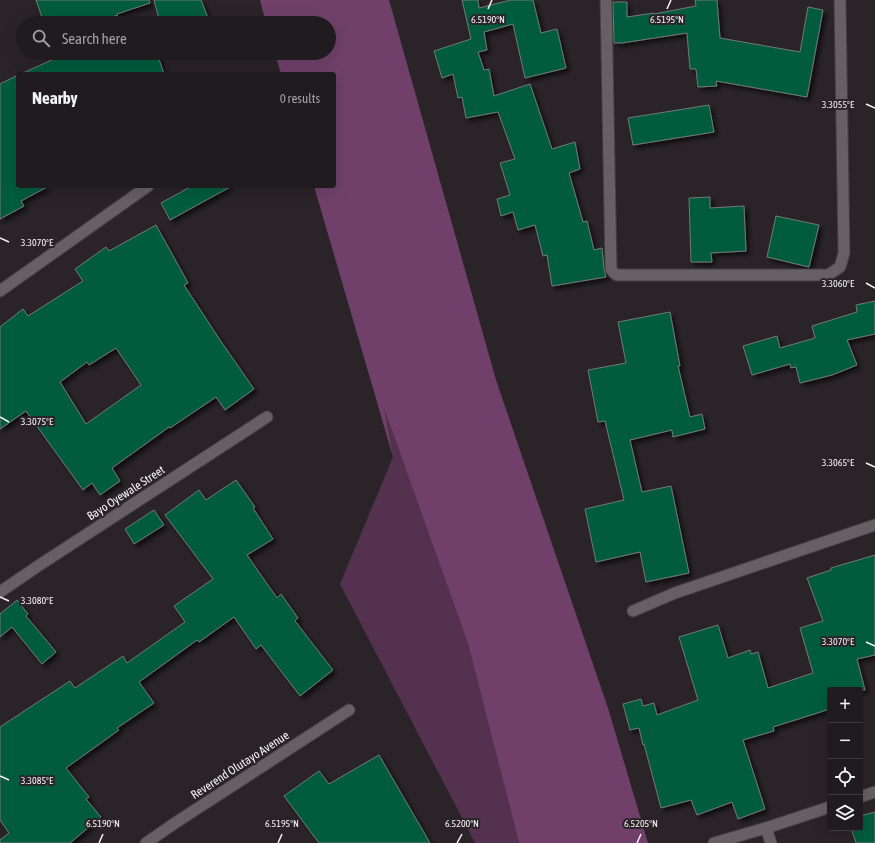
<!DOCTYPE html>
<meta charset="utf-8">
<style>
body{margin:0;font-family:"Asap Condensed",sans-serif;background:#2d282c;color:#f1f3f6}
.controls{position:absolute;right:12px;bottom:12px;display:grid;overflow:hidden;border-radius:4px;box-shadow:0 4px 16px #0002}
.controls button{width:36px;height:36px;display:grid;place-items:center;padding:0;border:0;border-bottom:1px solid #3d393d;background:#201b1f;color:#f1f3f6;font:20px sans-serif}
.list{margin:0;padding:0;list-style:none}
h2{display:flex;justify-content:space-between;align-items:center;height:52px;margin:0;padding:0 16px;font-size:17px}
h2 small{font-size:13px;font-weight:400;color:#a2a1a4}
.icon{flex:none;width:22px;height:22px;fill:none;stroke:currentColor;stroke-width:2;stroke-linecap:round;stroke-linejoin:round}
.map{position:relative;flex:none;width:875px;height:843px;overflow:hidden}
.search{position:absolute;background:#201b1f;box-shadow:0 4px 16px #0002;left:16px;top:16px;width:320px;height:44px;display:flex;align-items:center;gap:10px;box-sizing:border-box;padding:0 14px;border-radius:22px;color:#a2a1a4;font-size:15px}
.panel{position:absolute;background:#201b1f;box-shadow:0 4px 16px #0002;left:16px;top:72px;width:320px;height:116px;border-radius:4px}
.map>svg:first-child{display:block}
.green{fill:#54314f}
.water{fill:#70406a}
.building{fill:#055c3d;stroke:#717a75;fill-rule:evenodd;filter:url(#shadow)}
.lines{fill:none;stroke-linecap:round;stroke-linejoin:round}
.minor-casing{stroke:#453f44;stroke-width:13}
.minor{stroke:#665f64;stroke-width:11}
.ticks{fill:none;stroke:#f6f2f5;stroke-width:1.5}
.labels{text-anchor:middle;stroke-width:4;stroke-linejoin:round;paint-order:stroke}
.street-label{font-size:12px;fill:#f6f2f5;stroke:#2a2429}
.ticks-label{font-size:10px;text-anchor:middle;fill:#f6f2f5;stroke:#2a2429;stroke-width:4;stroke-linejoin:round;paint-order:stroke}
</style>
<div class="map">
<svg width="875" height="843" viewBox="0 0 875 843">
<defs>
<filter id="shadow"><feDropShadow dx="3.5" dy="3.5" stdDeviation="2" flood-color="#0009"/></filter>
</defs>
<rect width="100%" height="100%" fill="#2a2429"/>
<!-- green -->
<path class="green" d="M383,405l85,239 51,199h-44l-135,-259 53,-127z"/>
<!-- water -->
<path class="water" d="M260,0h129l107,380 112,328 40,135h-129l-51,-199 -84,-236 9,49 -79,-271h20v-112h-53l-6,-21h54v-30h-63z"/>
<!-- building -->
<g class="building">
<path d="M36,0h113l1,3 -33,11 1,1 -23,8h-51z"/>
<path d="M154,0h47l9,23h-50z"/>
<path d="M462,0h16l1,8 32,-8h22l8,33 16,-4 9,39 -41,10 -12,-54 -29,8 3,18 -9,2 6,18 5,-1 5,27 36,-12 22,65 23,-7 5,27 -11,4 14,49 4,-1 7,29 8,-2 2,21 2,8 -54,9 -5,-31 -4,1 -8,-31 -17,5 -5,-18 -12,4 -4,-17 13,-4 -10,-32 15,-4 -17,-47 -32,6 -4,-21 -4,1 -5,-24 -11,4 -8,-27 37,-12z"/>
<path d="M695,0h22l3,38 80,14 8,-45 15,3 -16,87 -91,-16 1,5 -19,1 -2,-18h-6l-3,-36 -65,10h-8l-1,-41h14v15l27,-4v1l42,-8z"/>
<path d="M54,53h103l7,21h-143l35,-16z"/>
<path d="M18,75v111h31l-28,15 3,5 -24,13v-135z"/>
<path d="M709,105l5,27 -81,13 -5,-27z"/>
<path d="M192,186h40l-62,34 -9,-17z"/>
<path d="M710,197v11l34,-2 2,45 -35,2 1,9h-21l-2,-64z"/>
<path d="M776,216l43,9 -10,42 -42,-10z"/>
<path d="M156,225l32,58 -4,2 36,55 34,49 -29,21 -9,-13 -46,31 -1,-1 -57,41 8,13 -20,14 -8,-12 -9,7 -57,-79 -26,18v-102l23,-18 5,7 55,-35 -8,-12 31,-22 3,4zM116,348l25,37 -55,39 -26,-42 27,-20 2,3z"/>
<path d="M875,301v33l-28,6 10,25 -25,10 -32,8 -4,-16 -5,1 -1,-4 -38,11 -9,-29 34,-10 3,12 35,-10 -3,-12 45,-14 -1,-7z"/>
<path d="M670,312l10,54h-2l12,51 12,-3 3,15 -32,8 -1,-7 -42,10 12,52 29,-6 18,87 -43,9 -6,-30 -44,10 -11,-53 39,-9 -19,-79 -7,1 -10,-52 38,-7 -8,-41z"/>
<path d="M236,480l19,27 -2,1 20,31 -26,16 30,43 4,-4 17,24 -3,3 38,49 -33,26 -39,-51 -5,4 -22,-32 -35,25 -2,-2 -58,42 15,21 -37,25 2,2 -53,38 23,29 -3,2 15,18 -31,26h-70v-3l9,-7 -9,-13v-93l70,-46 5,7 48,-32 4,7 58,-41 -11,-16 39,-27 -48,-64 34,-25 7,10z"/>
<path d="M154,510l10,15 -30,19 -9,-15z"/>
<path d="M875,555v100l-18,4 8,31h-35v19l-57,18 1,4 -31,9 22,69 -27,10 -6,-17 -35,13 -6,-15 -30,8 -17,-64 -1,1 -4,-17 -9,2 -7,-26 18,-5 2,7 11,-3 3,12 41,-15 -19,-63 39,-12 10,33 22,-8 1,4 7,-2 10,36 45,-15 -13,-45 23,-7 -16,-43 24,-8v-2z"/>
<path d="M17,600l11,14 -2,2 30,36 -14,12 -30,-37 -12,10v-23z"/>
<path d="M379,755l51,88h-111l-35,-47 35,-25 10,13z"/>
<path d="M875,812v31h-19l-5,-15h9v-12z"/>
</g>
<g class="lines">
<defs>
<g id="minor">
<path d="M606,0l5,269 3,4 3,2h211l12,-8 4,-14 -4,-253"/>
<path d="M0,291l148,-105"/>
<path d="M0,592l41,-28 226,-147"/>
<path d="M633,611l42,-18 200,-68"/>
<path d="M860,797l15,-5"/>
<path d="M766,828l5,15"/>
<path d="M146,843l29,-20 174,-113"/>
<path d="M714,843l52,-15 64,-21"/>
</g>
</defs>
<!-- minor casing -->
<use href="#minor" class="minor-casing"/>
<!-- minor -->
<use href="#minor" class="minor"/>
</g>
<!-- ticks -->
<path class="ticks" d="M488,9l4,-9M667,9l4,-9M866,104l9,4M0,238l9,4M866,283l9,5M0,417l9,5M866,463l9,4M0,597l9,4M866,642l9,4M0,776l9,4M99,843l4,-9M278,843l4,-9M457,843l5,-9M637,843l4,-9"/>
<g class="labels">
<!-- street labels -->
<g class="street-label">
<text transform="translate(126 493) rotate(-33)" y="4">Bayo Oyewale Street</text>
<text transform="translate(240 765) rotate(-33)" y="4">Reverend Olutayo Avenue</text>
</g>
</g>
<g class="ticks-label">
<text x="488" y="23">6.5190°N</text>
<text x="667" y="23">6.5195°N</text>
<text x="838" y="108">3.3055°E</text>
<text x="37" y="246">3.3070°E</text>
<text x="838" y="287">3.3060°E</text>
<text x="37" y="425">3.3075°E</text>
<text x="838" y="466">3.3065°E</text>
<text x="37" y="604">3.3080°E</text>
<text x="838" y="645">3.3070°E</text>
<text x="37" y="784">3.3085°E</text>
<text x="103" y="827">6.5190°N</text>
<text x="282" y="827">6.5195°N</text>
<text x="641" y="827">6.5205°N</text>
<text x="462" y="827">6.5200°N</text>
</g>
</svg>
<div class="controls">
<button>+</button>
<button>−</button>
<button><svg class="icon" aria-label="locate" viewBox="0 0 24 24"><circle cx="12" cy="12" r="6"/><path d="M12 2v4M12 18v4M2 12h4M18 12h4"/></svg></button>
<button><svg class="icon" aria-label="layers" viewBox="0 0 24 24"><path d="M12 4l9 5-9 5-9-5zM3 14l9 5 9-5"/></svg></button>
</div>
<div class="search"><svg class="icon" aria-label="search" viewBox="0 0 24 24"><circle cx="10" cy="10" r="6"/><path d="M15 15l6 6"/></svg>Search here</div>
<section class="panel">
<h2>Nearby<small>0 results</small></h2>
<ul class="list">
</ul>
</section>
</div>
